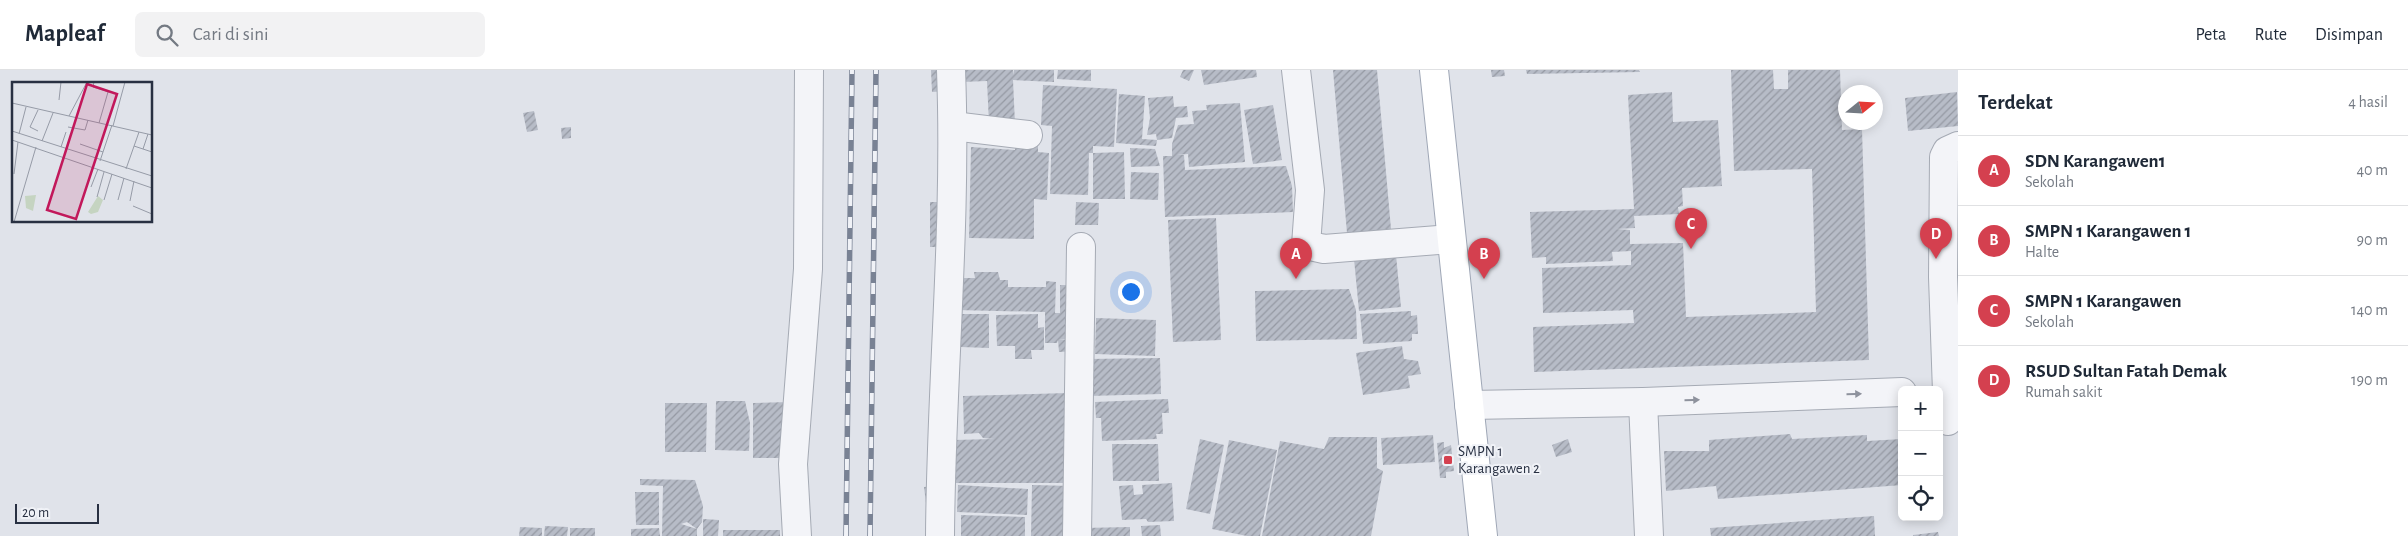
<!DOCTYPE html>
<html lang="id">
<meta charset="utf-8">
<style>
body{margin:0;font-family:"Alegreya Sans",sans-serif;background:#f2f2f3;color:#1f2937}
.controls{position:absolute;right:15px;bottom:15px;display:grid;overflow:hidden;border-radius:8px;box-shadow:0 2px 12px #0003}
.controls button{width:45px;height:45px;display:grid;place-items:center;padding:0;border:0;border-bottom:1px solid #e0e1e3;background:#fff;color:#1f2937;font:25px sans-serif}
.compass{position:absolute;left:1838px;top:15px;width:45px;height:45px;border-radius:50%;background:#fff;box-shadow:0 2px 12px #0003;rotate:72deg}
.scale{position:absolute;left:15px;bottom:12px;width:84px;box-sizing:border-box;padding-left:5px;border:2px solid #283042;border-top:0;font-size:14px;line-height:18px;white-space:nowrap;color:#283042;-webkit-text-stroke:4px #f0f2f7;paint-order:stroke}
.you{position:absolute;left:1130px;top:221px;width:18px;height:18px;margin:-12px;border:4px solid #fff;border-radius:50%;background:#1a73e8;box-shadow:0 0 0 8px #1a73e833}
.badge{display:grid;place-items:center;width:32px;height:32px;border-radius:50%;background:#d4404f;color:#fff;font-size:16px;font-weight:700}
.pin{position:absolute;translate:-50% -41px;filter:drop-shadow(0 1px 2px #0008)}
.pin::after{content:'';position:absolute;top:26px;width:18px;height:15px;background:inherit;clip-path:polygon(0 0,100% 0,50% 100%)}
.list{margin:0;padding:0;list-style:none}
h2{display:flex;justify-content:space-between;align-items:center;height:65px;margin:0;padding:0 20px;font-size:21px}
h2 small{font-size:16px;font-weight:400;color:#747a83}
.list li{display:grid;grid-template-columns:32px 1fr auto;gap:15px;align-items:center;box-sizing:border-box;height:70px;padding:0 20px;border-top:1px solid #e0e1e3}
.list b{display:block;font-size:19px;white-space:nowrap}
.list p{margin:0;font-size:16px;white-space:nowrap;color:#747a83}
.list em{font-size:16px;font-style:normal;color:#747a83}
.icon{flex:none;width:28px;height:28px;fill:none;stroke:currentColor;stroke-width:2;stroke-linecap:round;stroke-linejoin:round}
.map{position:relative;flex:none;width:1958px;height:466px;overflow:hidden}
header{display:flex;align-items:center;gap:30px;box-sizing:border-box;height:70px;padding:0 25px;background:#fff;border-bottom:1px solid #e0e1e3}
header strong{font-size:24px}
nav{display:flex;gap:28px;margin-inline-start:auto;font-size:18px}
.search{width:350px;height:45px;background:#f2f2f3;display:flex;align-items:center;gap:12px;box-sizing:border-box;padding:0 18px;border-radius:8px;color:#747a83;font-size:19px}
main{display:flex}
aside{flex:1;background:#fff}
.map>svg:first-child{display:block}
.building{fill:url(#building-hatch)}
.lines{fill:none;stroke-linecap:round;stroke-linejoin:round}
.street-casing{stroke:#a5aab4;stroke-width:30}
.primary-casing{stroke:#9fa7b6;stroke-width:30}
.street{stroke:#f3f4f8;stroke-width:28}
.primary{stroke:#fff;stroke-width:28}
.rail-casing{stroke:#798294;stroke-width:5.5}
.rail{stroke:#f0f2f7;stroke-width:4;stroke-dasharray:11;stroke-linecap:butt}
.oneway{fill:#8e929d}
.poi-dot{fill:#d4404f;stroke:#f0f2f7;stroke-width:2}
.labels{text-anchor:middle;stroke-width:4;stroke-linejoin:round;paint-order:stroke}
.poi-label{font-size:15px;fill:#283042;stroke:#f0f2f7;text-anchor:start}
.inset-road{fill:none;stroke:#969ba7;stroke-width:1}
.view{fill:#c2185b;fill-opacity:0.15;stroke:#c2185b;stroke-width:2.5}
.inset-edge{fill:none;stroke:#283042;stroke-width:2.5}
</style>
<header>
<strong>Mapleaf</strong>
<div class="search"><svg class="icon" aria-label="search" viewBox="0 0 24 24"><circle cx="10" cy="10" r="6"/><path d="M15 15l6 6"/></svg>Cari di sini</div>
<nav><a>Peta</a><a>Rute</a><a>Disimpan</a></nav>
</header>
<main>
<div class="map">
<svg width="1958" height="466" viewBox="0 0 1958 466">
<defs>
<pattern id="building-hatch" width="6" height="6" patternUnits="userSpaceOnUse" patternTransform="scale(1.25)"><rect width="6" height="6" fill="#b7bcc7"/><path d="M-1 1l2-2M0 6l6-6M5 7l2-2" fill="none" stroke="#9599a3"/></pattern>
</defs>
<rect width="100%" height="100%" fill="#e0e3ea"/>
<!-- building -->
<g class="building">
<path d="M931,0h13l1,21 -13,1z"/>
<path d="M961,0h52v5l1,-5h40v12l-41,-2 2,44h-26l-2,-43 -25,1z"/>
<path d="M1058,0h33v11l-34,-2z"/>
<path d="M1183,0h11l-5,11 -9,-4z"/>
<path d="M1201,0h55l1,7 -53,8z"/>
<path d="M1333,0h44l14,159 -44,4z"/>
<path d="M1491,0h13l1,6 -13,1z"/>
<path d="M1526,0h113l1,2 -113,2z"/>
<path d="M1731,0h42l1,19h14v-19h52l2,60 20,-1 7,231 -335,12 -1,-45 101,-4 -1,-13 -90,3 -1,-45 89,-3v-14l-19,1 1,9 -67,3v-7l-14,1 -2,-46 104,-3 -6,-114 44,-3 1,30 45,-2 4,66 -40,2 1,18 -5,1 1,7 -45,2 1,12 -19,1 14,1v14l53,-1 3,74 130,-5 -4,-143 -78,2z"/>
<path d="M1043,15l74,4 -3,58 -21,-1v7h-4l-1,42 -38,-1 2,-68 -11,-1z"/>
<path d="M1957,22l1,34 -50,5 -3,-33z"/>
<path d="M1119,24l26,2 -3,43 15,1 -1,6 -40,-3z"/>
<path d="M1173,26l1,11 13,-1 1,11 -12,1 -4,20 -15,2 -1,-6 -9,1 3,-17 -2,-20z"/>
<path d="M1240,33l5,59 -56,5 -1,-13 -11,1h7l1,15 101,-4 6,20 1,26 -128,5 -2,-61h9v-12l6,-19 16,-1 -2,-13 15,-1 -1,-5z"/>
<path d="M1273,35l9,55 -29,4 -9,-54z"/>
<path d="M534,41l4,19 -11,2 -4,-19z"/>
<path d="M571,57v11l-9,1 -1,-11z"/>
<path d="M1015,74l23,2v6l11,1 -2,47 -13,-1v40l-65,-1 2,-91 44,3z"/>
<path d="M1130,78l25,1 5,17 -29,1z"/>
<path d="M1124,82l1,47h-32v-46z"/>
<path d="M1131,102l28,1 -1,27 -28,-1z"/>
<rect x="930" y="132" width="15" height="45"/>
<path d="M1076,132l23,1 -1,22h-23z"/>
<path d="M1216,148l5,122 -48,2 -5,-122z"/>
<path d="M1396,185l5,52 -42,4 -5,-52z"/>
<path d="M974,202h24l2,8h8v7h38v-6l10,1 -1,31h5v-28h15l-2,53 -15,2 18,-1v12l-17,1 -1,-12 -1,3h-12v-31l-89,-2v-32h19z"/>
<path d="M1349,219l7,21 1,29 -101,2 -1,-50z"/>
<path d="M1411,241v5l6,-1 1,19h-6v7l-49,3 -3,-30z"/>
<path d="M961,244h28v34l-28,-1z"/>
<path d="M1038,244v14l6,-1v23h-13l1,9h-17v-13h-18l-1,-31z"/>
<path d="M1096,248l60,2 -1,36 -60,-2z"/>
<path d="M1402,276l2,13 14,2 3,13 -13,2 2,12 -47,7 -7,-42z"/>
<path d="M1160,288l1,36 -72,2 -1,-37z"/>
<path d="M1068,323l-3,90h-110l-1,-43 40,-1 -11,-1 -4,-5 -15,1 -1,-38z"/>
<path d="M1168,329l1,14h-7l1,21h-7l1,5 -55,2 -1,-23h-5l-1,-16z"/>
<path d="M716,331h29l5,22 -1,28 -34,-1z"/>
<path d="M790,332l-8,56h-29v-55z"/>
<path d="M665,333h42l-1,49h-41z"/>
<path d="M1790,364l2,5 75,-4v6l35,-2v46l-184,14 -2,-13 -50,5 -2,-40h45v-11z"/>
<path d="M1433,365l2,27 -52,3 -2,-27z"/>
<path d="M1329,367h48v31l6,3 -12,65h-109l18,-95 44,8z"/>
<path d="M1200,369l24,6 -14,69 -24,-5z"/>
<path d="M1568,369l4,13 -16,5 -4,-12z"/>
<path d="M1229,370l48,10 -17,86h-13l-35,-7z"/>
<path d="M1444,372v6l7,-3 3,26 -8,1v6h-6l-3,-35z"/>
<path d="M1112,374h46l1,37h-46z"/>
<path d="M640,409l55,1 8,26 -1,16 -5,7 -10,-7 -6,2 16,5v7h-35l1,-50 -23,-1z"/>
<path d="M1172,413l2,38 -26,1 -2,-3 -24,1 -3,-34 14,-1 1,10 9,-1 -1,-9z"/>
<path d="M958,415l70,4 -1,26 -70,-3z"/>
<path d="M1032,415l40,1 -1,50h-40z"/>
<path d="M936,416l1,16 -11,1 -2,-16z"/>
<path d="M635,422h24v33h-23z"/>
<path d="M961,445l64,2v19h-64z"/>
<path d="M1874,446l1,20h-164l-1,-8z"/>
<path d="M703,449l16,1 -1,16h-15z"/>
<path d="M1160,455l1,11h-19l-1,-10z"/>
<path d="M545,456l23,1 -1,9h-23z"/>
<path d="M520,457l22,1v8h-23z"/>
<path d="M1130,457v9h-47v-8z"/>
<rect x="570" y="458" width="25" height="8"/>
<path d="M659,458l1,8h-29v-7z"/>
<rect x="723" y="460" width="57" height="6"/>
<path d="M1938,462l1,4h-26v-1z"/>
</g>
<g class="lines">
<defs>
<g id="street">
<path d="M1296,0l14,120 -4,55 18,4 127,-10"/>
<path d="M953,56l75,9"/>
<path d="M1643,332l6,134"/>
<path d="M1469,335l174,-3 259,-10"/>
<path d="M1948,351l-5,-144 1,-120 3,-6 11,-5"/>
<path d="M797,466l-4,-72 15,-195 1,-199"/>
<path d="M940,466c1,-155 17,-311 11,-466"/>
<path d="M1077,466l4,-289"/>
</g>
<path id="primary" d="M1434,0l49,466"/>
</defs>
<!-- street casing -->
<use href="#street" class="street-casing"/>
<!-- primary casing -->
<use href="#primary" class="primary-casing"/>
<!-- street -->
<use href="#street" class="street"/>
<!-- primary -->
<use href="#primary" class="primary"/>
<defs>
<g id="rail">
<path d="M846,466l6,-466"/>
<path d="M870,466l6,-466"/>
</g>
</defs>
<!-- rail casing -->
<use href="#rail" class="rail-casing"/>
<!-- rail -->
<use href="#rail" class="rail"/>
</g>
<!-- one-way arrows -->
<defs><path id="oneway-solid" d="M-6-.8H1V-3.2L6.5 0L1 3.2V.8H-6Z" transform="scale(1.25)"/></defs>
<g class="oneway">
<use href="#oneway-solid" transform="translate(1854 324) rotate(-2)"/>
<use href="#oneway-solid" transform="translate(1692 330) rotate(-2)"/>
</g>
<!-- markers -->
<rect class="poi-dot" x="1443" y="385" width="10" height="10" rx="2.5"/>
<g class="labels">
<!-- poi labels -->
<g class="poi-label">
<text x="1458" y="386">SMPN 1<tspan x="1458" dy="17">Karangawen 2</tspan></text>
</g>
</g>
<!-- overview -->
<g transform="translate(12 12)">
<rect width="140" height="140" fill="#e0e3ea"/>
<path d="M86,114l5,4 -5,12 -7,2 -3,-2z" fill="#c5d4c1"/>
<path d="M24,113l-3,16 -7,-3 -1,-12z" fill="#c5d4c1"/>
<path class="inset-road" d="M82,0l-1,5 16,5M47,18l2,-18M0,21l140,32M26,28l-8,17 8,4M57,34l18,-34M87,41l9,-31M101,44l12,-44M56,45l17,3 3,-10M0,49l140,45M7,52l7,-27M0,58l140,48M30,59l11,-28M68,62l23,8M122,64l18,6M49,65l5,-15M131,67l5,-15M88,79l12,-36M114,87l13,-37M2,92l4,-32M79,105l7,-18M85,115l7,-25M92,118l8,-26M106,118l6,-22M118,119l4,-20M121,124l19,8M2,140l22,-75"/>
<path class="view" d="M75,2l30,10 -41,125 -29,-9z"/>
<rect width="140" height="140" class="inset-edge"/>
</g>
</svg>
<div class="controls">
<button>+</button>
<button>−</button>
<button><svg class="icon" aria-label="locate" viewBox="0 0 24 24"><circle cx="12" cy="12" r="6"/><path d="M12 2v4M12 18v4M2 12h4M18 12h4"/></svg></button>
</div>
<svg class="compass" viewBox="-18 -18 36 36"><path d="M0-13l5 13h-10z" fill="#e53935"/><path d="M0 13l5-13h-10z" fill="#747a83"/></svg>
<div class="scale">20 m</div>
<div class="you"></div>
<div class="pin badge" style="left:1296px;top:209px">A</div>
<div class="pin badge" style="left:1484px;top:209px">B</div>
<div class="pin badge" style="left:1691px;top:179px">C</div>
<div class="pin badge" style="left:1936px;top:189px">D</div>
</div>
<aside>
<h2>Terdekat<small>4 hasil</small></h2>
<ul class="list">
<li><span class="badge">A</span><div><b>SDN Karangawen1</b><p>Sekolah</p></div><em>40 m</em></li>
<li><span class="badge">B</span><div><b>SMPN 1 Karangawen 1</b><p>Halte</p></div><em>90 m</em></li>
<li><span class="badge">C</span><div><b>SMPN 1 Karangawen</b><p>Sekolah</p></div><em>140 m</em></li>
<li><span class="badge">D</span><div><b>RSUD Sultan Fatah Demak</b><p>Rumah sakit</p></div><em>190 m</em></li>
</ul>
</aside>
</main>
